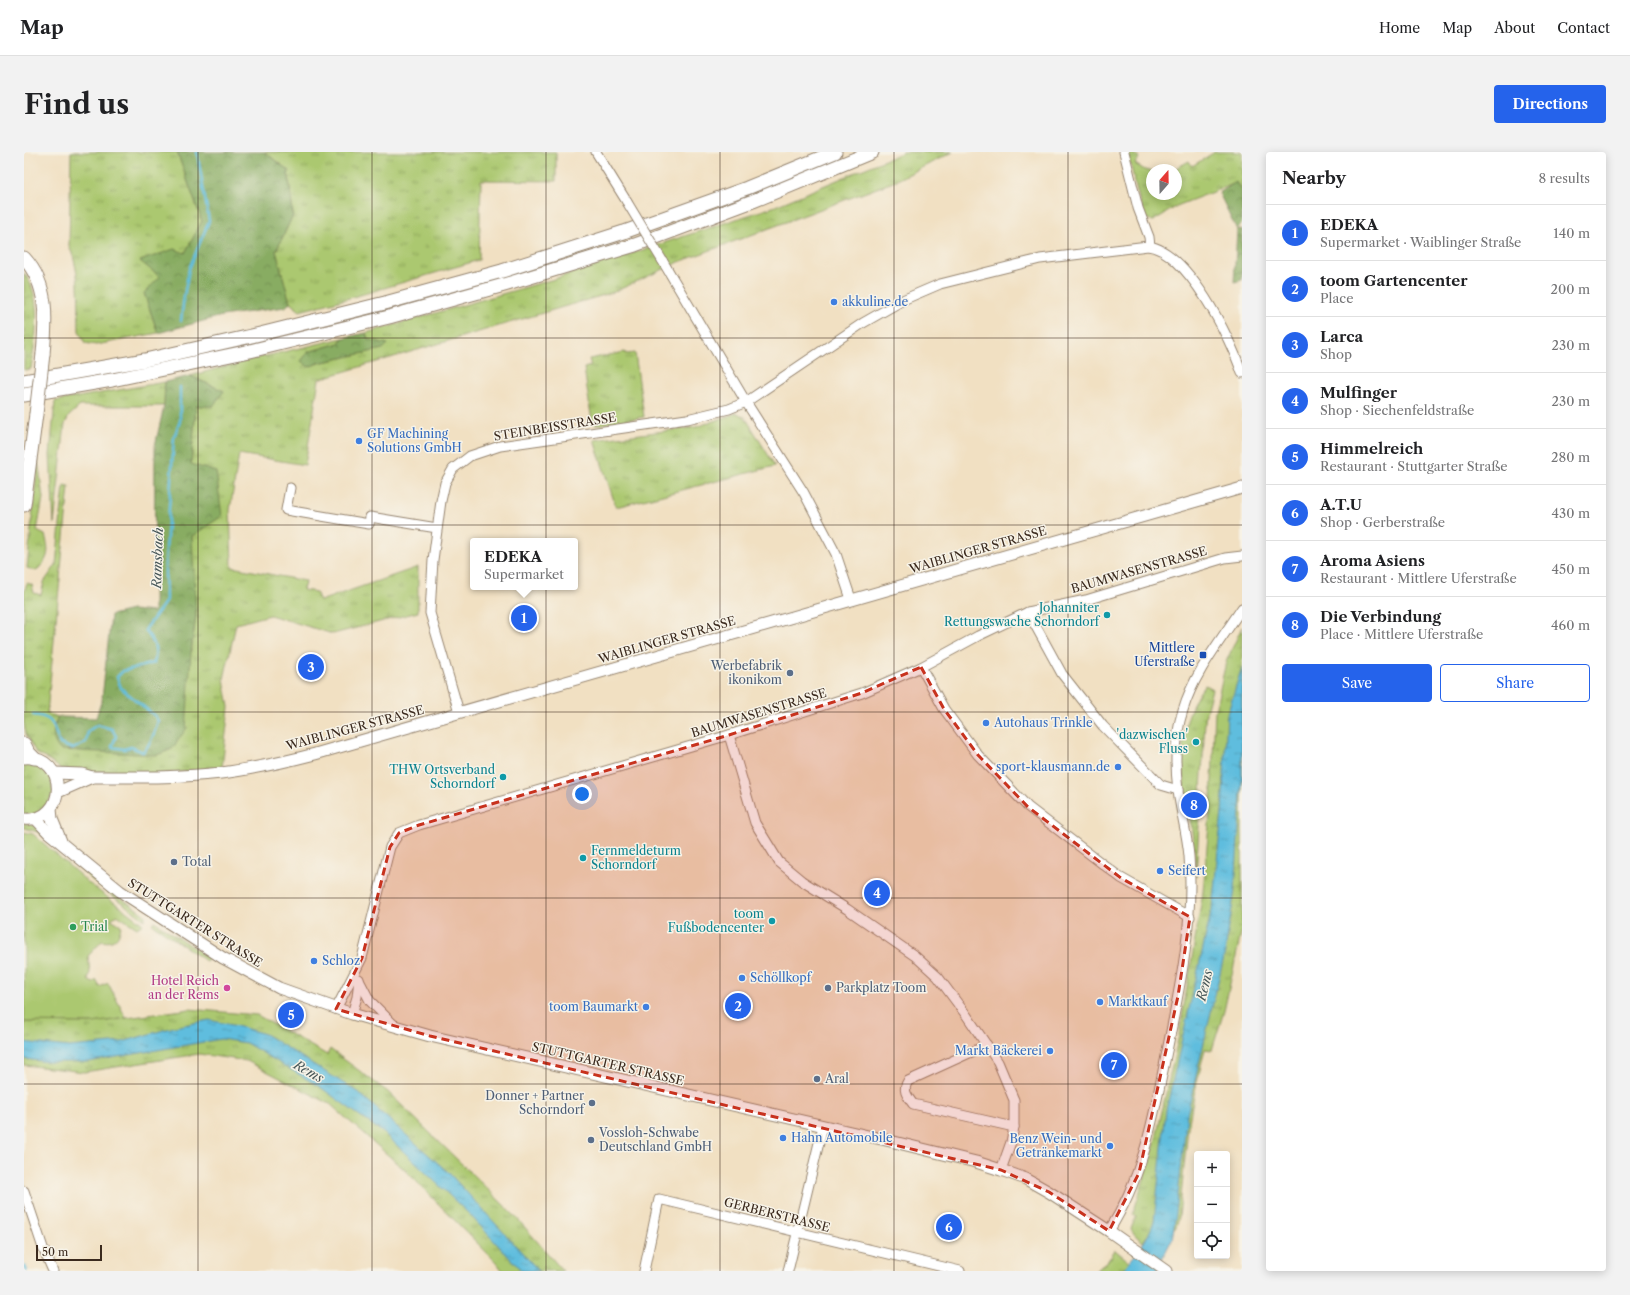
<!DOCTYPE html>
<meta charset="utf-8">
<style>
body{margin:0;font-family:"Libre Caslon Text",serif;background:#f2f2f2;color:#202124}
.controls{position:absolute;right:12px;bottom:12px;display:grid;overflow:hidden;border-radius:4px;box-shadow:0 2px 10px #0003}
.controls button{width:36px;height:36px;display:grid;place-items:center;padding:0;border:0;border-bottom:1px solid #e0e0e0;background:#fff;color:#202124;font:20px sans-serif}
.compass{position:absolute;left:1122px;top:12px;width:36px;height:36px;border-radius:50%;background:#fff;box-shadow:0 2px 10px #0003;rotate:20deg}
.scale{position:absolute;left:12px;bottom:10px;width:66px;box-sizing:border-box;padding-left:4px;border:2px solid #3b2a1e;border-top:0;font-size:11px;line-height:14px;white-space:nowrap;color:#3b2a1e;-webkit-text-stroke:3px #f7f3e8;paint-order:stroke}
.you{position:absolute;left:558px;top:642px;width:14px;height:14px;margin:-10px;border:3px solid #fff;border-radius:50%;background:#1a73e8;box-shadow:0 0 0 6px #1a73e833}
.badge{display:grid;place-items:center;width:26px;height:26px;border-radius:50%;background:#2563eb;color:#fff;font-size:13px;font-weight:700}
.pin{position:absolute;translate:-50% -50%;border:2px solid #fff;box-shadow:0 1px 4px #0006}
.popup{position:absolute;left:446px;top:386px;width:108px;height:52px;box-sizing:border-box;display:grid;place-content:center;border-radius:4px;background:#fff;filter:drop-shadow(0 1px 3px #0005);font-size:13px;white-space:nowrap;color:#757577}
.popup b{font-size:15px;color:#202124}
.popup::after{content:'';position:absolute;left:50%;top:100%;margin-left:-8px;border:8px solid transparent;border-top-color:#fff}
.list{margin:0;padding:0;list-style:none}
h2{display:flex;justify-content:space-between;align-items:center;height:52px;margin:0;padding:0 16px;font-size:17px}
h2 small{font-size:13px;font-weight:400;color:#757577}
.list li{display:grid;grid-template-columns:26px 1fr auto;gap:12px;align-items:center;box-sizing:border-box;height:56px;padding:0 16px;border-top:1px solid #e0e0e0}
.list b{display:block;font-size:15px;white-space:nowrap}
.list p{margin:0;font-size:13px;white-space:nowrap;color:#757577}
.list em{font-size:13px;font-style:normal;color:#757577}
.actions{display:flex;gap:8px;padding:12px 16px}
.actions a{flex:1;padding:9px 0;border:1px solid #2563eb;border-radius:4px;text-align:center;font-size:14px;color:#2563eb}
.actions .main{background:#2563eb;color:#fff}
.icon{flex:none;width:22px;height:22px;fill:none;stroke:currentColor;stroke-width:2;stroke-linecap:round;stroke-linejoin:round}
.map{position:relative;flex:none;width:1218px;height:1119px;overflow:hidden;border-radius:4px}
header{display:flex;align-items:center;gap:24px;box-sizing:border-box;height:56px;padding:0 20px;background:#fff;border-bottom:1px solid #e0e0e0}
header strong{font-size:19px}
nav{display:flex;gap:22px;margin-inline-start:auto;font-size:14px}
.intro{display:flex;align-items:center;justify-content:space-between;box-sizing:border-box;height:96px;padding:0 24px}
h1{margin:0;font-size:28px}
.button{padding:10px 18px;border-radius:4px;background:#2563eb;color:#fff;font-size:14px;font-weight:700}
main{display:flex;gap:24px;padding:0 24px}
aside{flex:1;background:#fff;border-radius:4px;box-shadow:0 2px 10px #0003}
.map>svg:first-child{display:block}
.grass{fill:url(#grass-tufts);stroke:#737946}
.forest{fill:url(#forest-crowns);stroke:#626b40}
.pitch{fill:#abc86f;stroke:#737946}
.water{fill:url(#water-ripples);stroke:#4d747e}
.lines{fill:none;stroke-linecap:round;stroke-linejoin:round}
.stream{stroke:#5fbdde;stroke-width:2.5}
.minor-casing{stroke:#968570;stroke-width:11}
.major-casing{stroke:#968570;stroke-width:13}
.highway-casing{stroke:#968570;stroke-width:15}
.minor{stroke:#fff;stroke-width:9}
.major{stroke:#fff;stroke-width:11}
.highway{stroke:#fff;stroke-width:13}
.minor-bridge-casing{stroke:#968570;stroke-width:11;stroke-linecap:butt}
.highway-bridge-casing{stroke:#968570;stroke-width:15;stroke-linecap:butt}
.minor-bridge{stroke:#fff;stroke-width:9}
.highway-bridge{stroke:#fff;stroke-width:13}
.marked{fill:#c8321e;fill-opacity:0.2;stroke:#c8321e;stroke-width:3;stroke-dasharray:8 5;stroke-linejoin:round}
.grid{fill:none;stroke:#3b2a1e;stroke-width:1;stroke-opacity:0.55}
.shop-dot{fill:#3f7fe0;stroke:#f7f3e8;stroke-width:1.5}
.culture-dot{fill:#0f9aa8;stroke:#f7f3e8;stroke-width:1.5}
.transit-dot{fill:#1a4fb4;stroke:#f7f3e8;stroke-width:1.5}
.service-dot{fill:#5c6f8a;stroke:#f7f3e8;stroke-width:1.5}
.leisure-dot{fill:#2e9e5b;stroke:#f7f3e8;stroke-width:1.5}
.hotel-dot{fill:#d1479c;stroke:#f7f3e8;stroke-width:1.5}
.labels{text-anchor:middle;stroke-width:3;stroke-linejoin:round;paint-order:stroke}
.shop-label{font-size:12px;fill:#366cbe;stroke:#f7f3e8;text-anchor:start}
.street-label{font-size:12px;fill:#3b2a1e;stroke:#f7f3e8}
.culture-label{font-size:12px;fill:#0d838f;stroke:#f7f3e8;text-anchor:end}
.transit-label{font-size:12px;fill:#164399;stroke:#f7f3e8;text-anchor:end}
.service-label{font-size:12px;fill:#4e5e75;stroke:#f7f3e8;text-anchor:start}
.leisure-label{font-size:12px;fill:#27864d;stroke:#f7f3e8;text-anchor:start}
.hotel-label{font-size:12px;fill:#b23c85;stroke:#f7f3e8;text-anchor:end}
.water-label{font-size:13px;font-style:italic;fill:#465658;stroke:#f7f3e8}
</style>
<header>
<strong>Map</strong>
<nav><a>Home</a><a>Map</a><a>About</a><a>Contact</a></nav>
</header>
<div class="intro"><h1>Find us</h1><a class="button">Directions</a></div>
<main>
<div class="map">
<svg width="1218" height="1119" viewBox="0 0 1218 1119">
<defs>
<pattern id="grass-tufts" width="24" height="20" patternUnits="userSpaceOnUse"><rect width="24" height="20" fill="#abc86f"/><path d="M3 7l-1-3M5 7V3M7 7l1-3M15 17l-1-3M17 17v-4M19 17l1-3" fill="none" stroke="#8ca35b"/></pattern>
<pattern id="forest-crowns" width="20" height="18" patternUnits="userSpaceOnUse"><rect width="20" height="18" fill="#88ac62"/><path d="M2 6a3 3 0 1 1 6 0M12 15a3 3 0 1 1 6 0" fill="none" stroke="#708c50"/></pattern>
<pattern id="water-ripples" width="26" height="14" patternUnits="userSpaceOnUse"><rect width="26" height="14" fill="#5fbdde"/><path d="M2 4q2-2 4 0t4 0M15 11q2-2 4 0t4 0" fill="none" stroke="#509ab3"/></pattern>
</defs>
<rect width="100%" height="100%" fill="#f7f3e8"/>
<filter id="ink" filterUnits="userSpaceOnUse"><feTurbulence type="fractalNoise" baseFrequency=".025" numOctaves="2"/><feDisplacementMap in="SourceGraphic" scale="8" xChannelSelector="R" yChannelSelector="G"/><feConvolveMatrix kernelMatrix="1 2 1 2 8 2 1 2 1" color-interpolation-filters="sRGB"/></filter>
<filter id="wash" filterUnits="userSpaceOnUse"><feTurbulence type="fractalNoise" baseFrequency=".012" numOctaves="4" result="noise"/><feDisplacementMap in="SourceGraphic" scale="16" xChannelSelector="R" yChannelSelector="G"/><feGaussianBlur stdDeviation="0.9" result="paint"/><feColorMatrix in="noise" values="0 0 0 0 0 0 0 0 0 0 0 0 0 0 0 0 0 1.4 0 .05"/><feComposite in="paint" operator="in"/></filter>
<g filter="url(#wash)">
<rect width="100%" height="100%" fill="#f1e0c2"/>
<!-- grass -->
<g class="grass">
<path d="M47,0h106l25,69 -17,33 -44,7 19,16 -16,16 14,40 -62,12 -11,-2 -6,-12c-1,-28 2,-59 -10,-85z"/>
<path d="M240,0h292v29l-75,-1 -2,80 -122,36 -57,15 -10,-8 -14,-52 17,-36 -5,-45z"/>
<path d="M880,0h49l-60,30 -214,80 -65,30 -295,87 -14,86 -66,-11 -9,56 2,57 73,14 -2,9 13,2 4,9 98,-34v45l-85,22 -63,-19 -34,9 -12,55 5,28 -7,61 -63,6 -97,-4 -13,-10 -13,-7 -10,-19 -2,-11v-131l3,-9 5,2 2,8 7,2 3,-13 12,-17 8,-80 5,1 -22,227 11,4 -5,10 7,23 131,-98 5,-37 -4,-61 -1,-90 5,-58 28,-15 -34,-15 59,-16 94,-22 -4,5 -31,9 1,15 9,-4 64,-14 5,-5 -19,-5 -2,-6 185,-53 222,-73z"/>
<path d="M1106,0h2l7,6 -4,6 10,6 7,2v22h24v-24h-3l16,-9 3,5 23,-14h27v40l-6,-9 -57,22 -26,16 -9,-3 -16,-63z"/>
<path d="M0,121c20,26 11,66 7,96l-7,1z"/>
<path d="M601,200l1,2 9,-1 9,64 -48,8 -4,-3 -8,-54 7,-2 -2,-7z"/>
<path d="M141,230l-1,24h-84l-11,10 -4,8 -11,100 -4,-69 5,-54z"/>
<path d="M713,261l8,4 30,49 -159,41 -22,-67 102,-13z"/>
<path d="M14,308l5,38 -6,33 8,4c5,17 4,24 -9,36l-9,-3z"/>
<path d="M1218,475v302l-18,82 -12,39 -7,-1 -11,46 -6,33 -9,89 -3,10 -4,5 -25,4 -4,6 -8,-7 -4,-6 5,-13 -3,-2 21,-67 25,-112 24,-143 8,-90 4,-91 11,-49z"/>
<path d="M1181,533l7,4 -6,23 -1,9 -9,156c-1,-21 -3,-42 -7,-64 -1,-9 -4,-18 -5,-27 -4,-36 -2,-72 21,-101z"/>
<path d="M0,610h8l15,8 4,7 2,18 -10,15 -8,4h-11z"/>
<path d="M0,671l8,2 7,4 63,55 43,31v5l-47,-35 -60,-53 -14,-4z"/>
<path d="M130,769l55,37 -3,3 -54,-37z"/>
<path d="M165,857l68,6 70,40 3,-6 58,43 126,123 49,56h-60l-7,-9 -90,-91 -76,-67 -83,-43 -48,-7 -115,18 -60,-7v-43l69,1z"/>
<path d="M1091,1098l26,21h-46l12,-9z"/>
</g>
<!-- forest -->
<g class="forest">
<path d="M153,0h87l24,18 5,45 -17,36 14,52 -5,4 -63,9 -64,17 -14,-40 16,-16 -20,-16 34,-12 11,4 17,-32z"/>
<path d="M1212,30l6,10v30l-5,8 5,-1v51l-8,2 3,-52 -18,-37z"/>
<path d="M342,181l2,6 20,5 -5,5 -65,14 -9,4 -8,-6 7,-9 31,-9 4,-5z"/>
<path d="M166,224l34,15 -11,15h-17l-5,58 25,8 6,44 -30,20 4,79 -5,37 -5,77 -14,20 -15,6 -97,-5c-9,-10 -8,-21 -2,-33l38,1 6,-19 9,-84 21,-5 22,2 1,-166 9,-40 1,-24z"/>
</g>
<!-- pitch -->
<path class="pitch" d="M0,680l9,2 58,51 52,39 -6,4 -20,-13 -6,4 10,6c-1,12 -7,19 -19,16l-14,15 2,16 -2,8 5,3 3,-3 4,7 8,-4 18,35 -33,5 -69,-1z"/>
<!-- water -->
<g class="water">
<path d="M1218,515v110l-7,113 -10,62 -38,163 -11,99 -4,25 -16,32h-35c12,-12 28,-33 33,-50l12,-111 46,-202 10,-96 5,-98z"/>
<path d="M185,868l28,6 28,8 94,59 89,79 91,99h-17l-53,-57 -84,-80 -65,-47 -74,-44 -25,-4 -133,23h-39l-25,-3v-17l45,5 53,-5 52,-15z"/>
</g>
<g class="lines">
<!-- stream -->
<g class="stream">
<path d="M157,169l3,-25 5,-27 20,-48 -12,-69"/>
<path d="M9,563c22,2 19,10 27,29l13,5 13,-7 2,-11 9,-6 15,4 4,7 -4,11 12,2 7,-2 12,5c8,-8 12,-20 15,-31l-3,-5 -34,-28 -4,-11 6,-6 31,-8c4,-15 0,-21 -9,-33l21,-29 -1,-36 9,-128 6,-16v-34"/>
<path d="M0,1114l2,5"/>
</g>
</g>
</g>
<g filter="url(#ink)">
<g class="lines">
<defs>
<g id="minor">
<path d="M572,0l31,50"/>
<path d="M1100,0l14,56 11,29 1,9"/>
<path d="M638,108l84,142 58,91 32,61 15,45"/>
<path d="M266,336l-4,22 83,14 1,-7 67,11"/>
<path d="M1004,460l34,62 41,52 58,59 17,5"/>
<path d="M897,515l23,42 34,46 50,52 93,71 69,39"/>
<path d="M435,560l-29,-99 3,-53 8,-59 4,-18 8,-14 17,-13 30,-10 187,-27 42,-10 17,-7 117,-79 42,-24 35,-15 100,-25 108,-13c40,5 82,92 94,127"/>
<path d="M705,583l26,88 24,39 23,19 45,28 68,47 23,21 29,39 31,46 16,38v27l-3,15 -10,28"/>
<path d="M335,828l11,21 25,25"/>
<path d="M312,857l26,-51 28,-111 9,-14 20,-8 310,-90 133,-42 59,-26 57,-31 50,-24 58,-12 139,-42 17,-2"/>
<path d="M328,862l5,-17 2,-18"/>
<path d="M963,893l-79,36c-6,9 -1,15 5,23l101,23"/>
<path d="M0,1039l19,57 10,23"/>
<path d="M1085,1079c35,-55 45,-117 58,-180 13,-64 27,-129 22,-195 -2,-22 -8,-43 -11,-65 -3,-25 -3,-57 5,-81 11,-37 38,-70 59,-102"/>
<path d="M620,1119l15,-72 301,72"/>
<path d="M764,1119l35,-145"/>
</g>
<g id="major">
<path d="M0,606c45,-4 44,65 0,61"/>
<path d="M30,621l28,1 10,3c43,0 86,1 129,-4 32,-4 63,-11 94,-19l927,-266"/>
<path d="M34,640l34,-15"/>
<path d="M27,657l1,10 9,22"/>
<path d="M11,666l14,15 71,58 103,67 56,30 73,26 78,22 460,105 86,21 25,8 25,9 23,13 60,39 57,40"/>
</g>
<g id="highway">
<path d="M0,106c25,27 22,62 19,96"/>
<path d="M0,229l121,-21 115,-26 125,-31 117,-32 122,-39 123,-44 88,-36"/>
<path d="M0,243l88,-15 138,-29 139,-34 115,-32 131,-40 118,-44 119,-49"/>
<path d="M0,353l12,-91"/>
<path d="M0,592l4,8 6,6"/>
</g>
</defs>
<!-- minor casing -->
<use href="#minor" class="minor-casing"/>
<!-- major casing -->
<use href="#major" class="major-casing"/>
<!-- highway casing -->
<use href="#highway" class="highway-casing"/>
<!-- minor -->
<use href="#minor" class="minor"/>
<!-- major -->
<use href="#major" class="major"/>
<!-- highway -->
<use href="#highway" class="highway"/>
<defs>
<path id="minor-bridge" d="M603,50l35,58"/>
<path id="highway-bridge" d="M12,262l7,-60"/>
</defs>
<!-- minor-bridge casing -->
<use href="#minor-bridge" class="minor-bridge-casing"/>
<!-- highway-bridge casing -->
<use href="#highway-bridge" class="highway-bridge-casing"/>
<!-- minor-bridge -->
<use href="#minor-bridge" class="minor-bridge"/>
<!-- highway-bridge -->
<use href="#highway-bridge" class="highway-bridge"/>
</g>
</g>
<!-- marked area -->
<path class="marked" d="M897,515l23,42 34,46 50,52 93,71 69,39 -12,79 -39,177 -30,58 -60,-39 -48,-22 -571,-134 -94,-27 26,-51 28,-111 9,-14 20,-8 310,-90 133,-42z"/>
<!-- grid -->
<path class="grid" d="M174,0v1119M348,0v1119M522,0v1119M696,0v1119M870,0v1119M1044,0v1119M0,186h1218M0,373h1218M0,560h1218M0,746h1218M0,932h1218"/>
<!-- markers -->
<g class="shop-dot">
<circle cx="810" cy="150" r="4"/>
<circle cx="335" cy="289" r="4"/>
<circle cx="962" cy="571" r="4"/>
<circle cx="1094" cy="615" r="4"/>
<circle cx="1136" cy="719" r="4"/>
<circle cx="290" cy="809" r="4"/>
<circle cx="718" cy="826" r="4"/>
<circle cx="1076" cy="850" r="4"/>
<circle cx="622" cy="855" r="4"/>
<circle cx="1026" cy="899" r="4"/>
<circle cx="759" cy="986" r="4"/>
<circle cx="1086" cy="994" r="4"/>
</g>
<g class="culture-dot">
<circle cx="1083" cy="463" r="4"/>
<circle cx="1172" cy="590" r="4"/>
<circle cx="479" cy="625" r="4"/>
<circle cx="559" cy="706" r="4"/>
<circle cx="748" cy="769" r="4"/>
</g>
<rect class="transit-dot" x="1175" y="499" width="8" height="8" rx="2"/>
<g class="service-dot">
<circle cx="766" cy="521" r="4"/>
<circle cx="150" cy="710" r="4"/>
<circle cx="804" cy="836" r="4"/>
<circle cx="793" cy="927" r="4"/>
<circle cx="568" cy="951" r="4"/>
<circle cx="567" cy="988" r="4"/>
</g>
<circle class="leisure-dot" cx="49" cy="775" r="4"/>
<circle class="hotel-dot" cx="203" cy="836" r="4"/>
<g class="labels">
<!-- shop labels -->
<g class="shop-label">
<text x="818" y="154">akkuline.de</text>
<text x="343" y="286">GF Machining<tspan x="343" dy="14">Solutions GmbH</tspan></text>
<text x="970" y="575">Autohaus Trinkle</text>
<text x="1086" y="619" text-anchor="end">sport-klausmann.de</text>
<text x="1144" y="723">Seifert</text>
<text x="298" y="813">Schloz</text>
<text x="726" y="830">Schöllkopf</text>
<text x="1084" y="854">Marktkauf</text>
<text x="614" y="859" text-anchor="end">toom Baumarkt</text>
<text x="1018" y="903" text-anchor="end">Markt Bäckerei</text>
<text x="767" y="990">Hahn Automobile</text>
<text x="1078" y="991" text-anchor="end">Benz Wein- und<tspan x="1078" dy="14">Getränkemarkt</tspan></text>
</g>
<!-- street labels -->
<g class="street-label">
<text transform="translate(531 275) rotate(-9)" y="4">STEINBEISSTRASSE</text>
<text transform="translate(954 398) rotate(-16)" y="4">WAIBLINGER STRASSE</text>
<text transform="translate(1115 418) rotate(-16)" y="4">BAUMWASENSTRASSE</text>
<text transform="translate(643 488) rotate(-16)" y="4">WAIBLINGER STRASSE</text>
<text transform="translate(735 561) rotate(-17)" y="4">BAUMWASENSTRASSE</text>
<text transform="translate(331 576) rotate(-15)" y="4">WAIBLINGER STRASSE</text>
<text transform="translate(171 771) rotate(32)" y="4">STUTTGARTER STRASSE</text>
<text transform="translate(584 912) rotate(13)" y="4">STUTTGARTER STRASSE</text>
<text transform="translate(753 1063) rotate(14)" y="4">GERBERSTRASSE</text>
</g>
<!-- culture labels -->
<g class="culture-label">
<text x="1075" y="460">Johanniter<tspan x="1075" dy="14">Rettungswache Schorndorf</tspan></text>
<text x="1164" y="587">'dazwischen'<tspan x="1164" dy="14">Fluss</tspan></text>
<text x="471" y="622">THW Ortsverband<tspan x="471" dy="14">Schorndorf</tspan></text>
<text x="567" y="703" text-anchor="start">Fernmeldeturm<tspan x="567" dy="14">Schorndorf</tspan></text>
<text x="740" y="766">toom<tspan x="740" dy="14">Fußbodencenter</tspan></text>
</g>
<!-- transit labels -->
<g class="transit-label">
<text x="1171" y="500">Mittlere<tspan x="1171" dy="14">Uferstraße</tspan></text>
</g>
<!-- service labels -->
<g class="service-label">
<text x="758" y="518" text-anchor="end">Werbefabrik<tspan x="758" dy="14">ikonikom</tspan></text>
<text x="158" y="714">Total</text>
<text x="812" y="840">Parkplatz Toom</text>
<text x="801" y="931">Aral</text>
<text x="560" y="948" text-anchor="end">Donner + Partner<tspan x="560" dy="14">Schorndorf</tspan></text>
<text x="575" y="985">Vossloh-Schwabe<tspan x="575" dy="14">Deutschland GmbH</tspan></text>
</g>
<!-- leisure labels -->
<g class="leisure-label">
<text x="57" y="779">Trial</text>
</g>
<!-- hotel labels -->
<g class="hotel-label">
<text x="195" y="833">Hotel Reich<tspan x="195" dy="14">an der Rems</tspan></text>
</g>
<!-- water labels -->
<g class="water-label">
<text transform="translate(133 406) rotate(-88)" y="5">Ramsbach</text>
<text transform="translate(1180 833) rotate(-77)" y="5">Rems</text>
<text transform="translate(285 919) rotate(29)" y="5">Rems</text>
</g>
</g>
</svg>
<div class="controls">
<button>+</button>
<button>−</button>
<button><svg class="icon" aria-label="locate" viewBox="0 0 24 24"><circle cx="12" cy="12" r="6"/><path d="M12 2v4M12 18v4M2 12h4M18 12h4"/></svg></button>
</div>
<svg class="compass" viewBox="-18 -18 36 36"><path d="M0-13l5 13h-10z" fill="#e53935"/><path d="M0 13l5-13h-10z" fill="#757577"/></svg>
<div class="scale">50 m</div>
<div class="you"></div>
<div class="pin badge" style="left:500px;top:466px">1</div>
<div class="popup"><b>EDEKA</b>Supermarket</div>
<div class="pin badge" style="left:714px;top:854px">2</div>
<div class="pin badge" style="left:287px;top:515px">3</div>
<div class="pin badge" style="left:853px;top:741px">4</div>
<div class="pin badge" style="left:267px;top:863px">5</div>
<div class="pin badge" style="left:925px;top:1075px">6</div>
<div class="pin badge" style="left:1090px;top:913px">7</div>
<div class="pin badge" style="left:1170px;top:653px">8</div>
</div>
<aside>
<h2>Nearby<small>8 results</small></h2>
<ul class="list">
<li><span class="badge">1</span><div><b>EDEKA</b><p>Supermarket · Waiblinger Straße</p></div><em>140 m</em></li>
<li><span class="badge">2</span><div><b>toom Gartencenter</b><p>Place</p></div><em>200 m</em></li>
<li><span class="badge">3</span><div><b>Larca</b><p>Shop</p></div><em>230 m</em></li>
<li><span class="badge">4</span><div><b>Mulfinger</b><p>Shop · Siechenfeldstraße</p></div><em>230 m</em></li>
<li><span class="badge">5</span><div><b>Himmelreich</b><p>Restaurant · Stuttgarter Straße</p></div><em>280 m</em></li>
<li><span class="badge">6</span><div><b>A.T.U</b><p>Shop · Gerberstraße</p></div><em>430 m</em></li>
<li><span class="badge">7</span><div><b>Aroma Asiens</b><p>Restaurant · Mittlere Uferstraße</p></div><em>450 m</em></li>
<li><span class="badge">8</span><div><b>Die Verbindung</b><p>Place · Mittlere Uferstraße</p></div><em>460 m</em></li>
</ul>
<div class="actions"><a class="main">Save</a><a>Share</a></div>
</aside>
</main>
